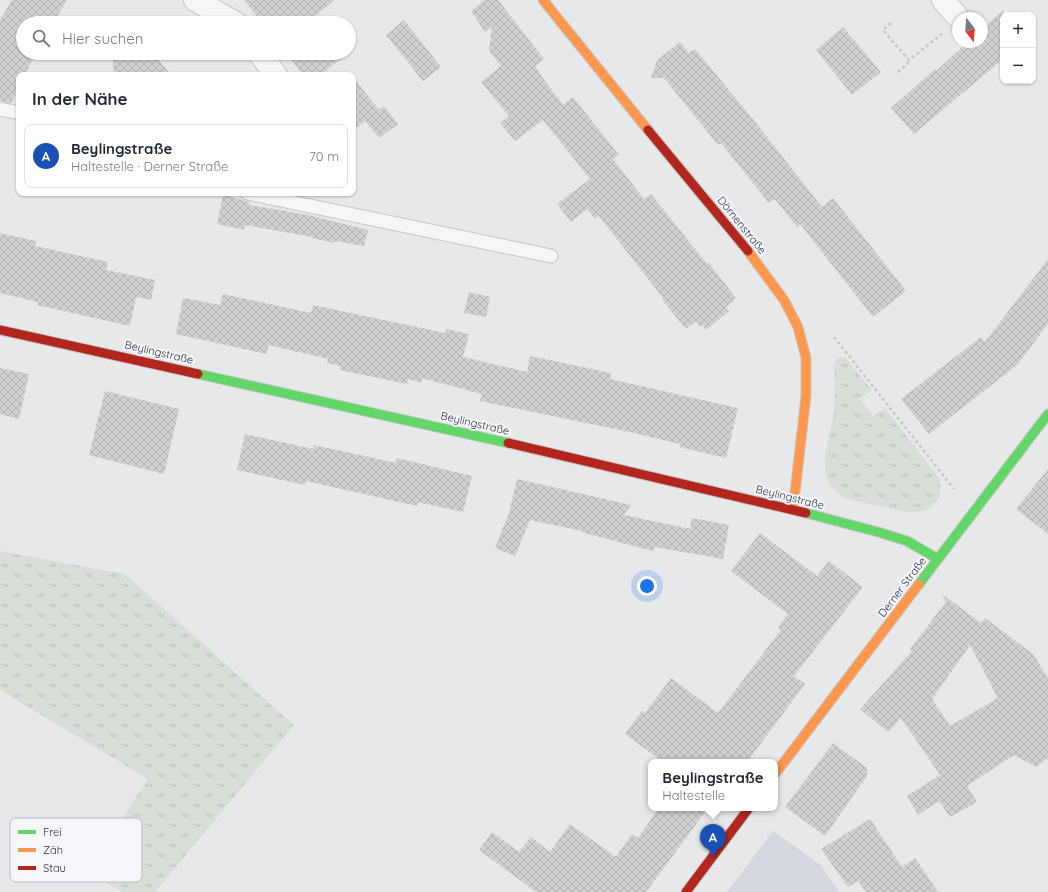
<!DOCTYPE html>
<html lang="de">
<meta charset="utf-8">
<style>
body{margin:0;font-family:Quicksand,sans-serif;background:#f6f6f7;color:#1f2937}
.controls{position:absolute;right:12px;top:12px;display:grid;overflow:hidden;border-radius:8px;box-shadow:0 1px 3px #0004}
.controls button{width:36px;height:36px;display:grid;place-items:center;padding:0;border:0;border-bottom:1px solid #e0e1e3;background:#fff;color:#1f2937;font:20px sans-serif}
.compass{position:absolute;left:952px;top:12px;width:36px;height:36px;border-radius:50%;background:#fff;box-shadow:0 1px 3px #0004;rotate:163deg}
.you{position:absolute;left:647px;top:586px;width:14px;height:14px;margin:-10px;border:3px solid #fff;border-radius:50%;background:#1a73e8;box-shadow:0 0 0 6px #1a73e833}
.badge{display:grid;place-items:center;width:26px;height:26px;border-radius:50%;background:#111827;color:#fff;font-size:13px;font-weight:700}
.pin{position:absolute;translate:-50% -33px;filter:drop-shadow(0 1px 2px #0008)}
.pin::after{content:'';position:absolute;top:21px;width:14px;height:12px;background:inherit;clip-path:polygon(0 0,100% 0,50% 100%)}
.popup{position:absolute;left:648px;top:759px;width:130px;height:52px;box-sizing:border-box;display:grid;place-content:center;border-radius:8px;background:#fff;filter:drop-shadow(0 1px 3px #0005);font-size:13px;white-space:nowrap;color:#747a83}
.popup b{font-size:15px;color:#1f2937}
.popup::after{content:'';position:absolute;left:50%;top:100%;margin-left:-8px;border:8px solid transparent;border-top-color:#fff}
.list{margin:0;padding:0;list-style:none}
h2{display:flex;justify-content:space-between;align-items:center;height:52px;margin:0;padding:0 16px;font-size:17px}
h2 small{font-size:13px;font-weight:400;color:#747a83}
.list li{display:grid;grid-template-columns:26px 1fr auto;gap:12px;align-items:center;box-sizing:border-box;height:64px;margin:0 8px 8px;padding:0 8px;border:1px solid #e0e1e3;border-radius:8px}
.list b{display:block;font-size:15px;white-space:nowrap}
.list p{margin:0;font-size:13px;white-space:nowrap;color:#747a83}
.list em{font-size:13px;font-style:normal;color:#747a83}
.icon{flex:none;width:22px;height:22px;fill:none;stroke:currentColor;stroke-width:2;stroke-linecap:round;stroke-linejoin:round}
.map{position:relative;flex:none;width:1048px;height:892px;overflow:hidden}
.search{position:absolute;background:#fff;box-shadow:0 1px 3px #0004;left:16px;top:16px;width:340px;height:44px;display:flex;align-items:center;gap:10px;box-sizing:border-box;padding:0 14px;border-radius:22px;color:#747a83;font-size:15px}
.panel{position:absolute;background:#fff;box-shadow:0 1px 3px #0004;left:16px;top:72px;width:340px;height:124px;border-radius:8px}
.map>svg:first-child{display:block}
.built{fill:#d4d7dd}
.grass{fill:url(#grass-tufts)}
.building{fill:url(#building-cross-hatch);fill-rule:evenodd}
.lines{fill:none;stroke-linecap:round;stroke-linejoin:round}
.lane-casing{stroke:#c4c6c8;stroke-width:15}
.street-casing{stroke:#c4c6c8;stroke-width:24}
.fast-casing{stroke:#c4c6c8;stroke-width:11}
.slow-casing{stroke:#c4c6c8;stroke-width:11}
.jam-casing{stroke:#c4c6c8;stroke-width:11}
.path{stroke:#c5c6ca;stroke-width:2.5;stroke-dasharray:3 3;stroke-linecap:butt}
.lane{stroke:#f5f6f7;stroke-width:13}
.street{stroke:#f5f6f7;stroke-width:22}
.fast{stroke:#63d668;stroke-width:9}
.slow{stroke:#ff974d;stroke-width:9}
.jam{stroke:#b3261e;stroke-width:9}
.labels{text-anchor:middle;stroke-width:4;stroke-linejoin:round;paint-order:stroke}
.street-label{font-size:11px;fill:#2b3444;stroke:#f4f6f9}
.key{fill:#f4f6f9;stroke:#b8bcc3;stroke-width:1}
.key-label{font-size:11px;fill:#2b3444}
</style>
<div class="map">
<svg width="1048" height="892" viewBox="0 0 1048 892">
<defs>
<pattern id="grass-tufts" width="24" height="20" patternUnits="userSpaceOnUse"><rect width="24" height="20" fill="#d6ded6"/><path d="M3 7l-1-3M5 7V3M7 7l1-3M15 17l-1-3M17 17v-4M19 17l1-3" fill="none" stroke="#b8bfb9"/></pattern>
<pattern id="building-cross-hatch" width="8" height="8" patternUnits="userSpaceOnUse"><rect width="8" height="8" fill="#ced0d2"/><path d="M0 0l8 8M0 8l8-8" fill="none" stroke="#b1b3b6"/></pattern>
</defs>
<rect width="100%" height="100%" fill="#e6e8ea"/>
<!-- built -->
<path class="built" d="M773,831l48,34 18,27h-112z"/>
<!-- grass -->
<g class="grass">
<path d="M845,357l27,33 -12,9 13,17 12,-8 54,70c7,23 -10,36 -32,34l-52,-11 -11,-3 -14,-12 -3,-8 -2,-9v-13l8,-38 2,-26 -1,-26 2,-6 2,-2z"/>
<path d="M0,551l125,23 169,151 -139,167h-32l-37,-20 62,-93 -148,-89z"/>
</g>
<!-- building -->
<g class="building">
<path d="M12,0h55l-14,23h-30v30h13l-11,22h-6v13l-8,15 -11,-2v-81z"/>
<path d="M244,0h91l-24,19 3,4h-52z"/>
<path d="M485,0h13l46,59 -9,7 5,6 -1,1 24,32 10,-8 46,58 -6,4 31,40 7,-5 56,70 1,-2 28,36 -10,9 3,4 -23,19 -4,-5 -2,2 -4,-6 -10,8 -14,-17 -10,-13 1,-1 -64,-82 -4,3 -8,-10 -16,13 -14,-18 33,-25 -47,-59 -28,21 -15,-18 9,-7 -28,-34 20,-16 -12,-16 3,-23 -7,5 -14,-21z"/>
<path d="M1003,10v49l-89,75 -23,-26 44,-39 1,2 32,-29h14v-13z"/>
<path d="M404,20l37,47 -18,14 -37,-46z"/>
<path d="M843,27l38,45 -29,23 -36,-45z"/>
<path d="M680,42l9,11 6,-4 57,69 70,89 11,-9 73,93 -33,26 -73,-93 -3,3 -22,-28 -6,4 -48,-60 -3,2 -54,-67h-13l6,-18z"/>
<path d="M122,53h31l18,22h-53l-5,-6v-9z"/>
<path d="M286,53h52l4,5 -22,17h-17z"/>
<path d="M353,77l26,33 -7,5 12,-9 14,18 -19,14 -14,-17 -12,10z"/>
<path d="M223,195l27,7 -1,3 59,10 60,15 -4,16 -29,-5v2l-23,-5v-1l-67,-12 -1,5 -27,-6z"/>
<path d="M0,233l36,8 -1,5 73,16 -2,8 49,10 -4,20 -15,-3 -6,29 -93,-21 1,-3 -38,-9z"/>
<path d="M1048,259v65l-31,41 -88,69 -28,-35 80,-62 4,5z"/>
<path d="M469,292l21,5 -4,20 -22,-4z"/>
<path d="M223,294l88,19 2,-8 132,28 1,-4 23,5 -6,23 64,15 3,-16 81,17 -1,6 128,29 -12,50 -46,-11v-3l-46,-11 -154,-32 2,-7 -60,-16 -1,5 -13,-4 -1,5 -67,-14v-4l-13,-3 1,-4 -59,-14 -3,9 -90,-20 7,-36 37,7z"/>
<path d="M0,368l29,6 -10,45 -19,-5z"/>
<path d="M105,391l74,18 -15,65 -75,-19z"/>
<path d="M245,434l68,15 1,-4 82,18 1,-5 75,18 -9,36 -45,-10 -1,4 -111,-25 -1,4 -68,-15z"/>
<path d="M1048,469v65l-32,-25z"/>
<path d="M517,479l114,26 -7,10 66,14 2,-11 37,7 -6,34 -68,-12 -2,4 -72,-19 1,-1 -52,-11 -15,36 -20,-8 14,-35z"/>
<path d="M760,533l57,43 12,-15 34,26 -69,89 11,8 -58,78h-84l-38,-28 17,-23 3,2 26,-35 47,35 63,-83 -3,-3 10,-13 -57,-43z"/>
<path d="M942,594l39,29 4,-5 48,36 15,24v80l-12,9 -22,-12 -47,31 10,16 -27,15 -11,-16 -21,14 -11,-19 33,-21 -39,-57 -13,14 -28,-23 52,-58 -2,-2 36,-47zM970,645l28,53 -48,28 -18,-27z"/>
<path d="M833,743l34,25v8l-42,60 -40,-29z"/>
<path d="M659,808h49l-62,84h-110l-57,-42 13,-18 27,20 12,-15 19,15 20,-28 46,33 16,-23 6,4z"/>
<path d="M870,819l32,48 13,-9 23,34h-72l-8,-11 -10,6 -27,-38z"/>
</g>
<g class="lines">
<defs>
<g id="lane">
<path d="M0,109l19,4"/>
<path d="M247,193l304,63"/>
</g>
<g id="street">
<path d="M195,0l41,23"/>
<path d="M943,0l13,15"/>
<path d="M259,53l17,22"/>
</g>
<g id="fast">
<path d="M198,374l310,69"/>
<path d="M806,513l72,19 29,9 31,18"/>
<path d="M919,584l129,-170"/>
</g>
<g id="slow">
<path d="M543,0l105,130"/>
<path d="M748,251l36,49 14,27 8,31v38l-13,114"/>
<path d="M775,774l144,-190"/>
</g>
<g id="jam">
<path d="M648,130l100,121"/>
<path d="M0,330l198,44"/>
<path d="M508,443l298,70"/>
<path d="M686,892l63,-84"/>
</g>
</defs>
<!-- lane casing -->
<use href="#lane" class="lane-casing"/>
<!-- street casing -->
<use href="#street" class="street-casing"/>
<!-- fast casing -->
<use href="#fast" class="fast-casing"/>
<!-- slow casing -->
<use href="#slow" class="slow-casing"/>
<!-- jam casing -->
<use href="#jam" class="jam-casing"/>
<!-- path -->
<g class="path">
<path d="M891,23l-8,7 26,30 33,-26"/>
<path d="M898,72l9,-8 2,-4"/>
<path d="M834,337l120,152"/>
</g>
<!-- lane -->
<use href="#lane" class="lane"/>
<!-- street -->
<use href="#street" class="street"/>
<!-- fast -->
<use href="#fast" class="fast"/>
<!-- slow -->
<use href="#slow" class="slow"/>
<!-- jam -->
<use href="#jam" class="jam"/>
</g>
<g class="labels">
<!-- street labels -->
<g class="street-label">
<text transform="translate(742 225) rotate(51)" y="4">Dörnenstraße</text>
<text transform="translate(159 352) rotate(13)" y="4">Beylingstraße</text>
<text transform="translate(475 423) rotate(13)" y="4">Beylingstraße</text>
<text transform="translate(790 497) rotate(14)" y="4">Beylingstraße</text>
<text transform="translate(902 587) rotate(-53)" y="4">Derner Straße</text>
</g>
</g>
<!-- legend -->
<rect x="10" y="818" width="132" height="64" rx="6" class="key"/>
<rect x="18" y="830" width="18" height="4" fill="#63d668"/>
<rect x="18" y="848" width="18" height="4" fill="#ff974d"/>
<rect x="18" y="866" width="18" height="4" fill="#b3261e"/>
<g class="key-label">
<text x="43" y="836">Frei</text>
<text x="43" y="854">Zäh</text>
<text x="43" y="872">Stau</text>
</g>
</svg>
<div class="controls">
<button>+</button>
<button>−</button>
</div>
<svg class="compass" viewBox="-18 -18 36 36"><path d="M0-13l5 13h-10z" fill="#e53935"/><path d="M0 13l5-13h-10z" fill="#747a83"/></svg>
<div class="you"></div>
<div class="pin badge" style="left:713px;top:857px;background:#1a4fb4">A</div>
<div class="popup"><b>Beylingstraße</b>Haltestelle</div>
<div class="search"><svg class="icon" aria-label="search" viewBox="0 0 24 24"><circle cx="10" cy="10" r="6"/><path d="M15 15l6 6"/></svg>Hier suchen</div>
<section class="panel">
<h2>In der Nähe<small></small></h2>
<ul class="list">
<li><span class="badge" style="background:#1a4fb4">A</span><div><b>Beylingstraße</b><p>Haltestelle · Derner Straße</p></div><em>70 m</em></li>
</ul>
</section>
</div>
